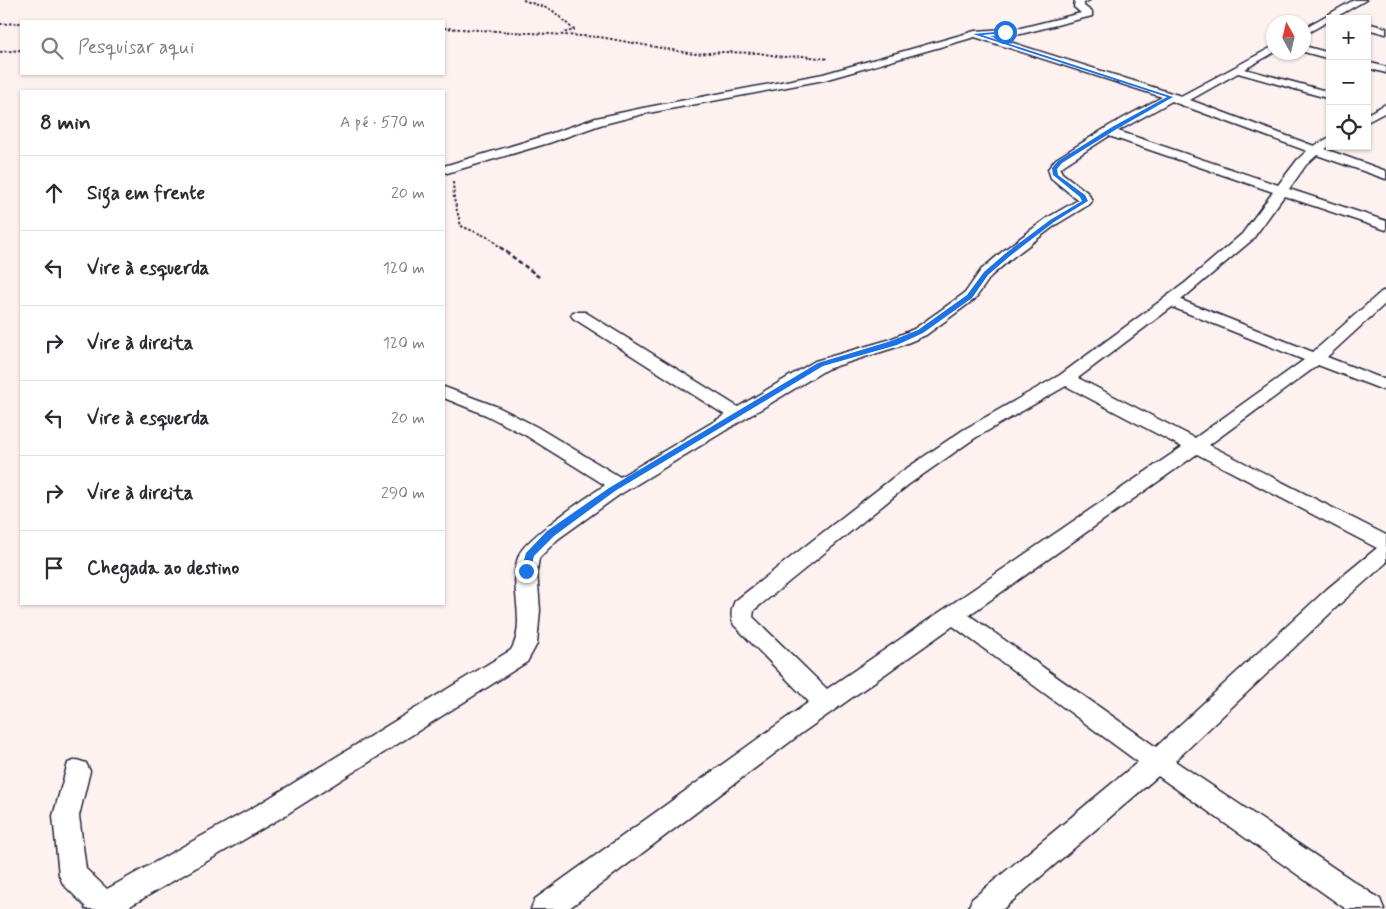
<!DOCTYPE html>
<html lang="pt">
<meta charset="utf-8">
<style>
body{margin:0;font-family:Mynerve,sans-serif;background:#f2f2f3;color:#2b2b33}
.controls{position:absolute;right:15px;top:15px;display:grid;overflow:hidden;border-radius:0px;box-shadow:0 1px 4px #0004}
.controls button{width:45px;height:45px;display:grid;place-items:center;padding:0;border:0;border-bottom:1px solid #e1e1e2;background:#fff;color:#2b2b33;font:25px sans-serif}
.compass{position:absolute;left:1266px;top:15px;width:45px;height:45px;border-radius:50%;background:#fff;box-shadow:0 1px 4px #0004;rotate:352deg}
.stop{position:absolute;width:15px;height:15px;margin:-11px;border:4px solid #1a73e8;border-radius:50%;background:#fff}
.stop.end{background:#1a73e8;border-color:#fff;box-shadow:0 1px 5px #0008}
.list{margin:0;padding:0;list-style:none}
h2{display:flex;justify-content:space-between;align-items:center;height:65px;margin:0;padding:0 20px;font-size:21px}
h2 small{font-size:16px;font-weight:400;color:#7c7c81}
.list li{display:grid;grid-template-columns:32px 1fr auto;gap:15px;align-items:center;box-sizing:border-box;height:75px;padding:0 20px;border-top:1px solid #e1e1e2}
.list b{display:block;font-size:19px;white-space:nowrap}
.list em{font-size:16px;font-style:normal;color:#7c7c81}
.icon{flex:none;width:28px;height:28px;fill:none;stroke:currentColor;stroke-width:2;stroke-linecap:round;stroke-linejoin:round}
.map{position:relative;flex:none;width:1386px;height:909px;overflow:hidden}
.search{position:absolute;background:#fff;box-shadow:0 1px 4px #0004;left:20px;top:20px;width:425px;height:55px;display:flex;align-items:center;gap:12px;box-sizing:border-box;padding:0 18px;border-radius:0px;color:#7c7c81;font-size:19px}
.panel{position:absolute;background:#fff;box-shadow:0 1px 4px #0004;left:20px;top:90px;width:425px;height:515px;border-radius:0px}
.map>svg:first-child{display:block}
.lines{fill:none;stroke-linecap:round;stroke-linejoin:round}
.street-casing{stroke:#22223b;stroke-width:3}
.path-far1{stroke:#22223b;stroke-width:2;stroke-dasharray:2.5 2;stroke-linecap:butt}
.path{stroke:#22223b;stroke-width:2.5;stroke-dasharray:4.5 3;stroke-linecap:butt}
.street{fill:#fff;fill-rule:evenodd}
.route{fill:#1a73e8}
</style>
<div class="map">
<svg width="1386" height="909" viewBox="0 0 1386 909">
<rect width="100%" height="100%" fill="#fef2f1"/>
<filter id="ink" filterUnits="userSpaceOnUse"><feTurbulence type="fractalNoise" baseFrequency=".02" numOctaves="2"/><feDisplacementMap in="SourceGraphic" scale="10" xChannelSelector="R" yChannelSelector="G"/><feConvolveMatrix kernelMatrix="1 2 1 2 8 2 1 2 1" color-interpolation-filters="sRGB"/></filter>
<g filter="url(#ink)">
<g class="lines">
<defs>
<g id="street">
<path d="M1075,0h15l-6,3v3l8,6v4l-71,18 -30,2 190,60 93,-50v6h1l-30,17 85,23v7l-92,-26 -48,27 124,46 16,-9v9l-5,3 61,22v8l-69,-24 -11,10 -17,24 97,32v9l-102,-34 -32,44 -71,60 132,52 68,-60 5,-2v13l-59,54 59,23v11l-68,-26 -109,80 177,90v28l-43,38 -168,160 205,138 4,10h-38l-188,-133 -155,133h-35l4,-10 166,-137 -185,-136 -154,109 -231,174h-37l4,-10 274,-197 -75,-77c-4,-8 -3,-16 1,-24l159,-124 69,-47 97,-55 125,-92 57,-49 31,-42 -164,-56 -45,29 -4,4 2,4 26,20 4,8 -2,3 -33,20 -44,33 -22,19 -16,23 -49,36 -26,11 -73,23 -208,126 -61,44 -19,19 -2,13 3,39 -3,34 -10,18 -248,157 -154,90h-40l1,-2 -23,-23 -4,-9 -6,-59 15,-53 9,-3 9,3 4,8 -11,45 7,53 21,20 154,-86 250,-153c17,-29 -4,-66 8,-95 6,-17 69,-58 86,-70l-80,-50 -39,-20 -42,-17v-11l54,20 39,20 83,50 105,-62 -152,-97 -2,-3 2,-3h12l153,95 77,-46 73,-21 26,-11 51,-36 16,-23 22,-19 44,-33 31,-18 -27,-22 -3,-9 8,-10 53,-33 53,-29 -187,-60 -151,43 -181,34 -43,11 -51,18 -102,30 -3,-1v-6l97,-29 55,-19 47,-10 180,-34 152,-43 46,-3 60,-15 -7,-6zM1172,101l4,2 131,48 -9,8 -20,26 -160,-54zM1172,307l132,53 -109,78 -117,-60zM1066,386l116,61 -355,242 -74,-72 1,-7 154,-125 67,-47zM1197,454l180,94 -50,41 -171,158 -187,-132z"/>
<path d="M1354,0h12l-62,35v-7z"/>
<path d="M1367,23l19,5v6l-19,-5z"/>
<path d="M1304,46l26,7v6l-26,-7z"/>
<path d="M1367,62l19,5v6l-19,-5z"/>
<path d="M1386,104v8l-19,10v-8z"/>
</g>
</defs>
<!-- street casing -->
<use href="#street" class="street-casing"/>
<!-- path-far1 -->
<g class="path-far1">
<path d="M523,0l29,10 22,20 -11,3"/>
<path d="M0,24l21,-1"/>
<path d="M444,28l156,9 94,17 29,-2 36,1 24,4 20,-1 25,3"/>
<path d="M0,52l21,-2"/>
<path d="M453,182l1,17 7,27 29,12 11,10"/>
</g>
<!-- path -->
<path class="path" d="M500,247l39,30"/>
<!-- street -->
<use href="#street" class="street"/>
</g>
</g>
<!-- route -->
<path class="route" d="M1006,31l-1,2 -23,2 191,62 -58,33 -53,33 -5,6 1,6 27,20 3,6 -34,21 -44,34 -22,19 -16,23 -49,35 -26,12 -74,21 -208,125 -61,45 -20,20 -5,18h-6l-2,-3 5,-18 21,-22 62,-43 209,-125 73,-22 27,-11 49,-35 17,-23 22,-19 44,-33 32,-19 -2,-4 -27,-22 -1,-7 6,-7 54,-34 55,-30 -194,-63z"/>
</svg>
<div class="controls">
<button>+</button>
<button>−</button>
<button><svg class="icon" aria-label="locate" viewBox="0 0 24 24"><circle cx="12" cy="12" r="6"/><path d="M12 2v4M12 18v4M2 12h4M18 12h4"/></svg></button>
</div>
<svg class="compass" viewBox="-18 -18 36 36"><path d="M0-13l5 13h-10z" fill="#e53935"/><path d="M0 13l5-13h-10z" fill="#7c7c81"/></svg>
<div class="stop" style="left:1005px;top:32px"></div>
<div class="stop end" style="left:526px;top:571px"></div>
<div class="search"><svg class="icon" aria-label="search" viewBox="0 0 24 24"><circle cx="10" cy="10" r="6"/><path d="M15 15l6 6"/></svg>Pesquisar aqui</div>
<section class="panel">
<h2>8 min<small>A pé · 570 m</small></h2>
<ul class="list">
<li><svg class="icon" aria-label="ahead" viewBox="0 0 24 24"><path d="M12 20V5M6 11l6-6 6 6"/></svg><div><b>Siga em frente</b></div><em>20 m</em></li>
<li><svg class="icon" aria-label="left" viewBox="0 0 24 24"><path d="M17 20v-9H6M10 6l-5 5 5 5"/></svg><div><b>Vire à esquerda</b></div><em>120 m</em></li>
<li><svg class="icon" aria-label="right" viewBox="0 0 24 24"><path d="M7 20v-9h11M14 6l5 5-5 5"/></svg><div><b>Vire à direita</b></div><em>120 m</em></li>
<li><svg class="icon" aria-label="left" viewBox="0 0 24 24"><path d="M17 20v-9H6M10 6l-5 5 5 5"/></svg><div><b>Vire à esquerda</b></div><em>20 m</em></li>
<li><svg class="icon" aria-label="right" viewBox="0 0 24 24"><path d="M7 20v-9h11M14 6l5 5-5 5"/></svg><div><b>Vire à direita</b></div><em>290 m</em></li>
<li><svg class="icon" aria-label="arrive" viewBox="0 0 24 24"><path d="M6 21V4h12l-3 4 3 4H6"/></svg><div><b>Chegada ao destino</b></div></li>
</ul>
</section>
</div>
